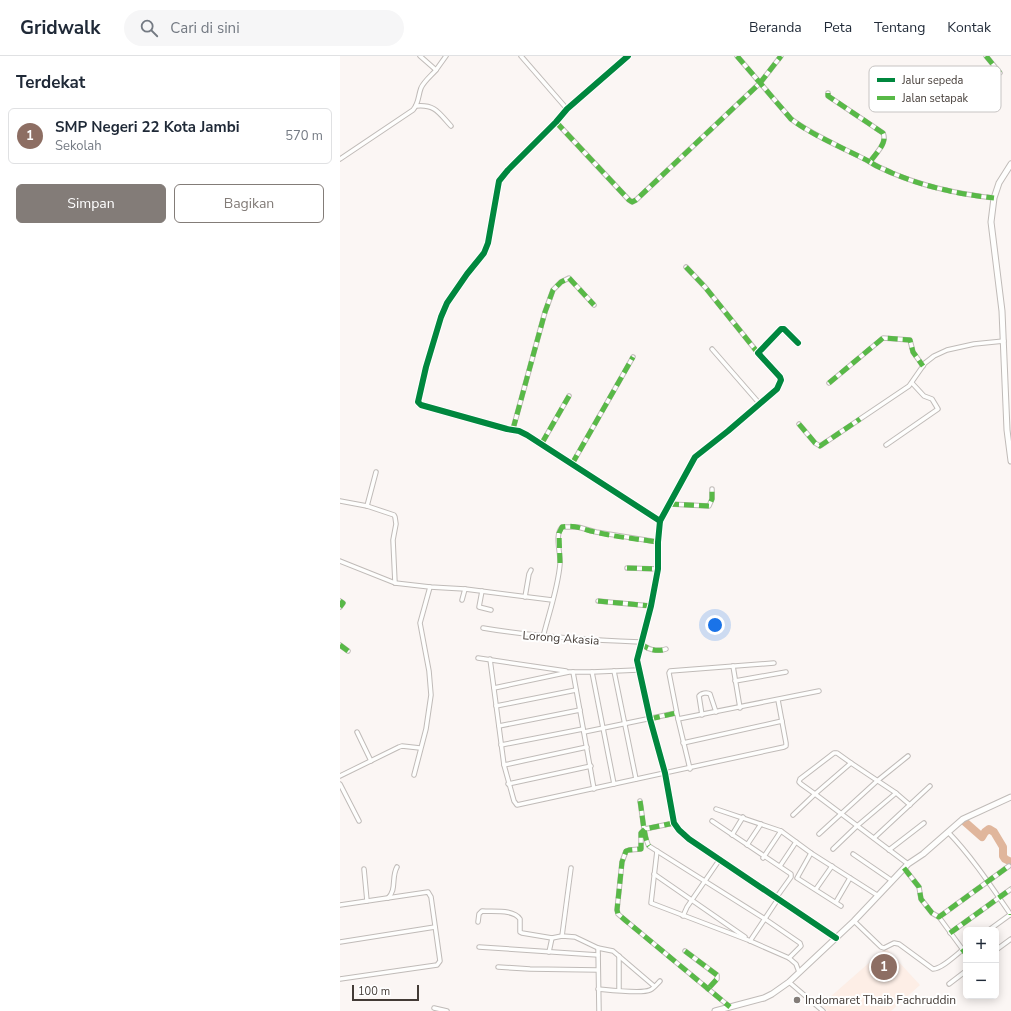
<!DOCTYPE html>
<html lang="id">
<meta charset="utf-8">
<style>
body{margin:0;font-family:"Nunito Sans",sans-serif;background:#f6f6f7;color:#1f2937}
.controls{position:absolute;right:12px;bottom:12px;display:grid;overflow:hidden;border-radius:6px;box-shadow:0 2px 10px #0003}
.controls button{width:36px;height:36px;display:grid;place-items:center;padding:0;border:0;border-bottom:1px solid #e0e1e3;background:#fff;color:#1f2937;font:20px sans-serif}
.scale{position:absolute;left:12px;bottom:10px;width:67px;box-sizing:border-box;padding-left:4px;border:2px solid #433b36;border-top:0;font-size:11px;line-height:14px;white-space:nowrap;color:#433b36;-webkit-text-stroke:3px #fff;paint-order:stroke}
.you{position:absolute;left:375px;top:569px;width:14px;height:14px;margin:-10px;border:3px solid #fff;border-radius:50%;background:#1a73e8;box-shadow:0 0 0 6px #1a73e833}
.badge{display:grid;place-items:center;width:26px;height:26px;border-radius:50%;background:#837c78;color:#fff;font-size:13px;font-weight:700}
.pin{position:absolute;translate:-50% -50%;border:2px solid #fff;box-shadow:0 1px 4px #0006}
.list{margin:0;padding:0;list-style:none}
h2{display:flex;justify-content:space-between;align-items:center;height:52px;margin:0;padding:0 16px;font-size:17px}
h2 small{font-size:13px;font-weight:400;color:#747a83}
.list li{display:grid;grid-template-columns:26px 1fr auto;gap:12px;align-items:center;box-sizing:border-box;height:56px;margin:0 8px 8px;padding:0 8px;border:1px solid #e0e1e3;border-radius:6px}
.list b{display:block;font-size:15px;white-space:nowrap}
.list p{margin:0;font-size:13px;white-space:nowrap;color:#747a83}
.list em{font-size:13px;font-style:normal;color:#747a83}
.actions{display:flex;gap:8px;padding:12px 16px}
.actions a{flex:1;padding:9px 0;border:1px solid #837c78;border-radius:6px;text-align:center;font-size:14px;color:#837c78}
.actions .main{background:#837c78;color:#fff}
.icon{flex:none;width:22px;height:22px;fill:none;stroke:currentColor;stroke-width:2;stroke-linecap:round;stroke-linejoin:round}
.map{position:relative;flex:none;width:671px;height:955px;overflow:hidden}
header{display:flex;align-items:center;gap:24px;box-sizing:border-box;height:56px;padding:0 20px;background:#fff;border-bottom:1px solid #e0e1e3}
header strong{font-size:19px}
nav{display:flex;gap:22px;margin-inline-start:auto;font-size:14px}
.search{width:280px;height:36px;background:#f6f6f7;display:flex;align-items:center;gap:10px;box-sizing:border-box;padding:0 14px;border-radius:22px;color:#747a83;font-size:15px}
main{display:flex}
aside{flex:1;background:#fff}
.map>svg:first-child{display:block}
.built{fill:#fdeee6}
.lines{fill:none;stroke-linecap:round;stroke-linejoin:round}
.river{stroke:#e0b69c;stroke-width:8}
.street-casing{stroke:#c0bbb8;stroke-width:5.5}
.secondary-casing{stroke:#c0bbb8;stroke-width:7}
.street{stroke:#fefefd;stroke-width:3.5}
.secondary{stroke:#fefefd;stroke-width:5}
.quiet{stroke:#58b947;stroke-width:5;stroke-dasharray:10 5;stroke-linecap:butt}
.cycleway-casing{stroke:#fff;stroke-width:8}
.cycleway{stroke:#00873e;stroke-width:6}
.poi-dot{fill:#837c78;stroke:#fff;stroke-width:1.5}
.labels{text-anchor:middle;stroke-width:4;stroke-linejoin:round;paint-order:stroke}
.street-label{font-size:12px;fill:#433b36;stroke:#fff}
.poi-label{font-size:12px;fill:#433b36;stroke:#fff;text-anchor:start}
.key{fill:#fff;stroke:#c7c4c3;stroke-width:1}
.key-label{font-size:11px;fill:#433b36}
</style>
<header>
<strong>Gridwalk</strong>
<div class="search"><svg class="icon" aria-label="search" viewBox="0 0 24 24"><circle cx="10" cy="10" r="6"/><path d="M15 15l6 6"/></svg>Cari di sini</div>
<nav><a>Beranda</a><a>Peta</a><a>Tentang</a><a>Kontak</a></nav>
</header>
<main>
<aside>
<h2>Terdekat<small></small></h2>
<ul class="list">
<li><span class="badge" style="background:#8d6e63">1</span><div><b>SMP Negeri 22 Kota Jambi</b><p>Sekolah</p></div><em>570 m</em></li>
</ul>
<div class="actions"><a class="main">Simpan</a><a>Bagikan</a></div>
</aside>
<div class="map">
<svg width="671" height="955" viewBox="0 0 671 955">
<rect width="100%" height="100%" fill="#fbf6f4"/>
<!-- built -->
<path class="built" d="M546,892l34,37 -29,26h-63l-7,-6z"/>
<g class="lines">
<!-- river -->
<path class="river" d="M625,766l17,15 3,-5 4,-3 5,3 9,15v9l2,3 6,3"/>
<defs>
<g id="street">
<path d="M181,0l46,53"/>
<path d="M288,0l-61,53 -11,13 -48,48 -9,11 -11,62 -4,10 -17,21 -20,29 -6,14 -15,50 -8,35 3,3 86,24 12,2 8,4 133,86"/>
<path d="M397,0l54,63c24,18 53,29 79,43"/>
<path d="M646,0l14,17"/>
<path d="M96,14l10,-14"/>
<path d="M488,37v3l55,37c5,10 -8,21 -13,29 7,5 14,7 22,11 33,14 66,21 102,25"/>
<path d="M76,50c19,-2 23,7 35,20"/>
<path d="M216,66l73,78 3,2 4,-2 124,-117 21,-27"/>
<path d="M0,103l73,-49c6,-7 5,-14 8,-22 3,-7 11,-13 15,-18l-16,-14"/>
<path d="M346,211l19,20 53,66"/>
<path d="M458,287l-14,-14h-3l-23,24 22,24 1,3 -4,9 -49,42 -33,26 -35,64 -2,21v27l-7,37 -14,54 13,59 15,54 9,50 5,7 10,9 147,99"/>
<path d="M372,293l47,54"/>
<path d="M489,327l54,-45 27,2 3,12 10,14"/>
<path d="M459,368l16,19 5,3 89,-60 16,-23 9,-7 13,-6 27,-6 30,-3"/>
<path d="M173,373l32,-117 8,-22 8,-8 8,-4 25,27"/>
<path d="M202,387l27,-47"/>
<path d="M546,389l52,-36 -6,-10 -8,-3 -12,-13"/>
<path d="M232,408l61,-107"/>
<path d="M0,445l27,5 27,9 1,2 1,7 -3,16 2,43"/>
<path d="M329,448l40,2 3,-7v-10"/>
<path d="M27,450l9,-34"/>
<path d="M0,505l55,22 35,4 35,2 87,11"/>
<path d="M287,512l31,1"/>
<path d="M142,535l-3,16 12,3"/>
<path d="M185,541l4,-23 2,-4"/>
<path d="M122,544l3,-11"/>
<path d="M0,545l3,2 -3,4"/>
<path d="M258,545l53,5"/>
<path d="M143,572c52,9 105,12 157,14 6,8 18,10 26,7"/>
<path d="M203,581c6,-24 15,-49 17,-73 1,-11 -6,-28 2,-37h16l18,5 62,10"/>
<path d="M0,589l8,6"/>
<path d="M138,602l88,13"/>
<path d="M150,603l14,106 10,36 3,4 267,-58 2,-1v-3l-8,-43"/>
<path d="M393,610l7,42"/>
<path d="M274,615l22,108"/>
<path d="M233,616l21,117"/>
<path d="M252,616l22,112"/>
<path d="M395,625l51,-9"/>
<path d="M154,632l75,-16h23l46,-2"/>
<path d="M156,650l80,-16"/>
<path d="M362,659l-3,-19c2,-3 8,-4 11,-2l6,18"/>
<path d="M338,663l141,-28"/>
<path d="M159,670l81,-16"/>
<path d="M17,676l14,29"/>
<path d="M244,676l92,-19"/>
<path d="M343,687l99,-22"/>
<path d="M161,689l82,-16"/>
<path d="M511,707l-14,-10h-3l-34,26 -1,3 2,2 14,10 93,70"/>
<path d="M164,709l83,-18"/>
<path d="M350,713l-12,-50 -9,-46 1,-2 104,-8"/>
<path d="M74,719l12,-46 5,-34 -2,-24 -9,-48 10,-36"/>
<path d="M0,720l59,-29 3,-1 18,2"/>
<path d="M0,728l19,37"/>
<path d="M168,728l83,-18"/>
<path d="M300,745c2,10 4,39 9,45l116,73 35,24 1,3 -12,12"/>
<path d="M376,753l65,22 30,22 66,42"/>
<path d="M453,759l22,-21 36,-31 45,30"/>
<path d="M372,765l79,53v3l-15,21"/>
<path d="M334,767l-29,6 -4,4v16l-12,1 -3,1 -4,11 -5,48 1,4 7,6 105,87"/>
<path d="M608,776c24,25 43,54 63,83"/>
<path d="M479,778l58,-53 31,-25"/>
<path d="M392,779l11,-18"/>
<path d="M534,782l56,-52"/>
<path d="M407,789l14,-21"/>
<path d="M493,793l24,-23 39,-33 14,12"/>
<path d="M549,794l35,-27"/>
<path d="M317,795l-6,52 97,37 41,18 7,6 3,8"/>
<path d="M471,797l-14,25 44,28"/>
<path d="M513,798l38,26"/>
<path d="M423,802l18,-27"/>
<path d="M440,810l16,-24"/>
<path d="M564,812l15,19 2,12 11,14 7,4 27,37"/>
<path d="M24,813l3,32"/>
<path d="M314,818l91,63"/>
<path d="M476,833l16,-23"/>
<path d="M48,842c9,-8 3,-21 9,-31"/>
<path d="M496,846l14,-24"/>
<path d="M0,849l88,-13 3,5 9,64 -3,4 -97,14"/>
<path d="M343,860l4,-9 33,-48"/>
<path d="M599,861l70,-51"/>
<path d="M514,865l27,26 3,1 10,-5 5,1 34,25c9,0 25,-16 33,-22"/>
<path d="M138,866l1,-8 3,-3c12,1 31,-2 38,8v13l2,1 30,5 10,-2 13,1 23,11"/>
<path d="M649,874l22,-16"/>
<path d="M610,877l61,-44"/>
<path d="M222,880l9,-68"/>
<path d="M410,885l28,-42"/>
<path d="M0,886l95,-15"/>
<path d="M139,891l119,8"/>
<path d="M656,894l15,-11"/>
<path d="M345,895l32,24v4l-9,10"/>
<path d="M209,896l3,-14"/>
<path d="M279,900v34"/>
<path d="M158,911l32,2 68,1"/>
<path d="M449,926l34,29"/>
<path d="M609,928l17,-13"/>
<path d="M258,933c11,1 44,5 52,1 4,-2 7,-6 10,-9"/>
<path d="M94,952l13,3"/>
<path d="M259,955l-1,-63 15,3 41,35"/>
</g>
<g id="secondary">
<path d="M671,108l-12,19 -5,15 -3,24 11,89 5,119 4,31"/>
<path d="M375,955l49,-13 8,-4 17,-12 65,-61 54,-57 15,-10 40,-35 48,-22"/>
</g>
</defs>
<!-- street casing -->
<use href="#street" class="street-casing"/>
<!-- secondary casing -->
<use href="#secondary" class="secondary-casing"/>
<!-- street -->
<use href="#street" class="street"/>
<!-- secondary -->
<use href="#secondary" class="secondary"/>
<!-- quiet -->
<g class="quiet">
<path d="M397,0l54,63c24,18 53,29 79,43"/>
<path d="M646,0l14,17"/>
<path d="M488,37v3l55,37c5,10 -8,21 -13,29 7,5 14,7 22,11 33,14 66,21 102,25"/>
<path d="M216,66l73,78 3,2 4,-2 124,-117 21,-27"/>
<path d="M346,211l19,20 53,66"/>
<path d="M489,327l54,-45 27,2 3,12 10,14"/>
<path d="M459,368l16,19 5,3 40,-27"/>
<path d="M173,373l32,-117 8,-22 8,-8 8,-4 25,27"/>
<path d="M202,387l27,-47"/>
<path d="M232,408l61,-107"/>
<path d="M329,448l40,2 3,-7v-10"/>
<path d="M220,507l-1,-30 3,-6c12,-3 22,3 33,5 21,5 42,7 63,10"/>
<path d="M287,512l31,1"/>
<path d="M0,545l3,2 -3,4"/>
<path d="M258,545l53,5"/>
<path d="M300,586c6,8 18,10 26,7"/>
<path d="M0,589l8,6"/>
<path d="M310,663l26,-6"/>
<path d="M300,745c2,10 4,39 9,45"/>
<path d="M334,767l-29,6 -4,4v16l-12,1 -3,1 -4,11 -5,48 1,4 7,6 105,87"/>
<path d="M564,812l15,19 2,12 11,14 7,4 70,-51"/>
<path d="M671,859v-1"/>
<path d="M610,877l61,-44"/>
<path d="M622,893l4,5"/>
<path d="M345,895l32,24v4l-9,10"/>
</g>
<defs>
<g id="cycleway">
<path d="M288,0l-61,53 -11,13 -48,48 -9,11 -11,62 -4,10 -17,21 -20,29 -6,14 -15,50 -8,35 3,3 86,24 12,2 8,4 133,86"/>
<path d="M458,287l-14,-14h-3l-23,24 22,24 1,3 -4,9 -49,42 -33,26 -35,64 -2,21v27l-7,37 -14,54 13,59 15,54 9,50 5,7 10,9 147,99"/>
</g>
</defs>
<!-- cycleway casing -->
<use href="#cycleway" class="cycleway-casing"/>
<!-- cycleway -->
<use href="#cycleway" class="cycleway"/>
</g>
<!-- markers -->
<circle class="poi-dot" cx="457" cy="944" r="4"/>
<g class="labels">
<!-- street labels -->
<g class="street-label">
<text transform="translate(221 582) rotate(4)" y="4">Lorong Akasia</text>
</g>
<!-- poi labels -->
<g class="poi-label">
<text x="465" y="948">Indomaret Thaib Fachruddin</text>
</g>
</g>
<!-- legend -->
<rect x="529" y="10" width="132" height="46" rx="6" class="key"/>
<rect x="537" y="22" width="18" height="4" fill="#00873e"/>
<rect x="537" y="40" width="18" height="4" fill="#58b947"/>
<g class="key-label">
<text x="562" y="28">Jalur sepeda</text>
<text x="562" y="46">Jalan setapak</text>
</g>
</svg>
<div class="controls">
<button>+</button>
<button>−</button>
</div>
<div class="scale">100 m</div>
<div class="you"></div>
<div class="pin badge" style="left:544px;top:911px;background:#8d6e63">1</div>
</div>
</main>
